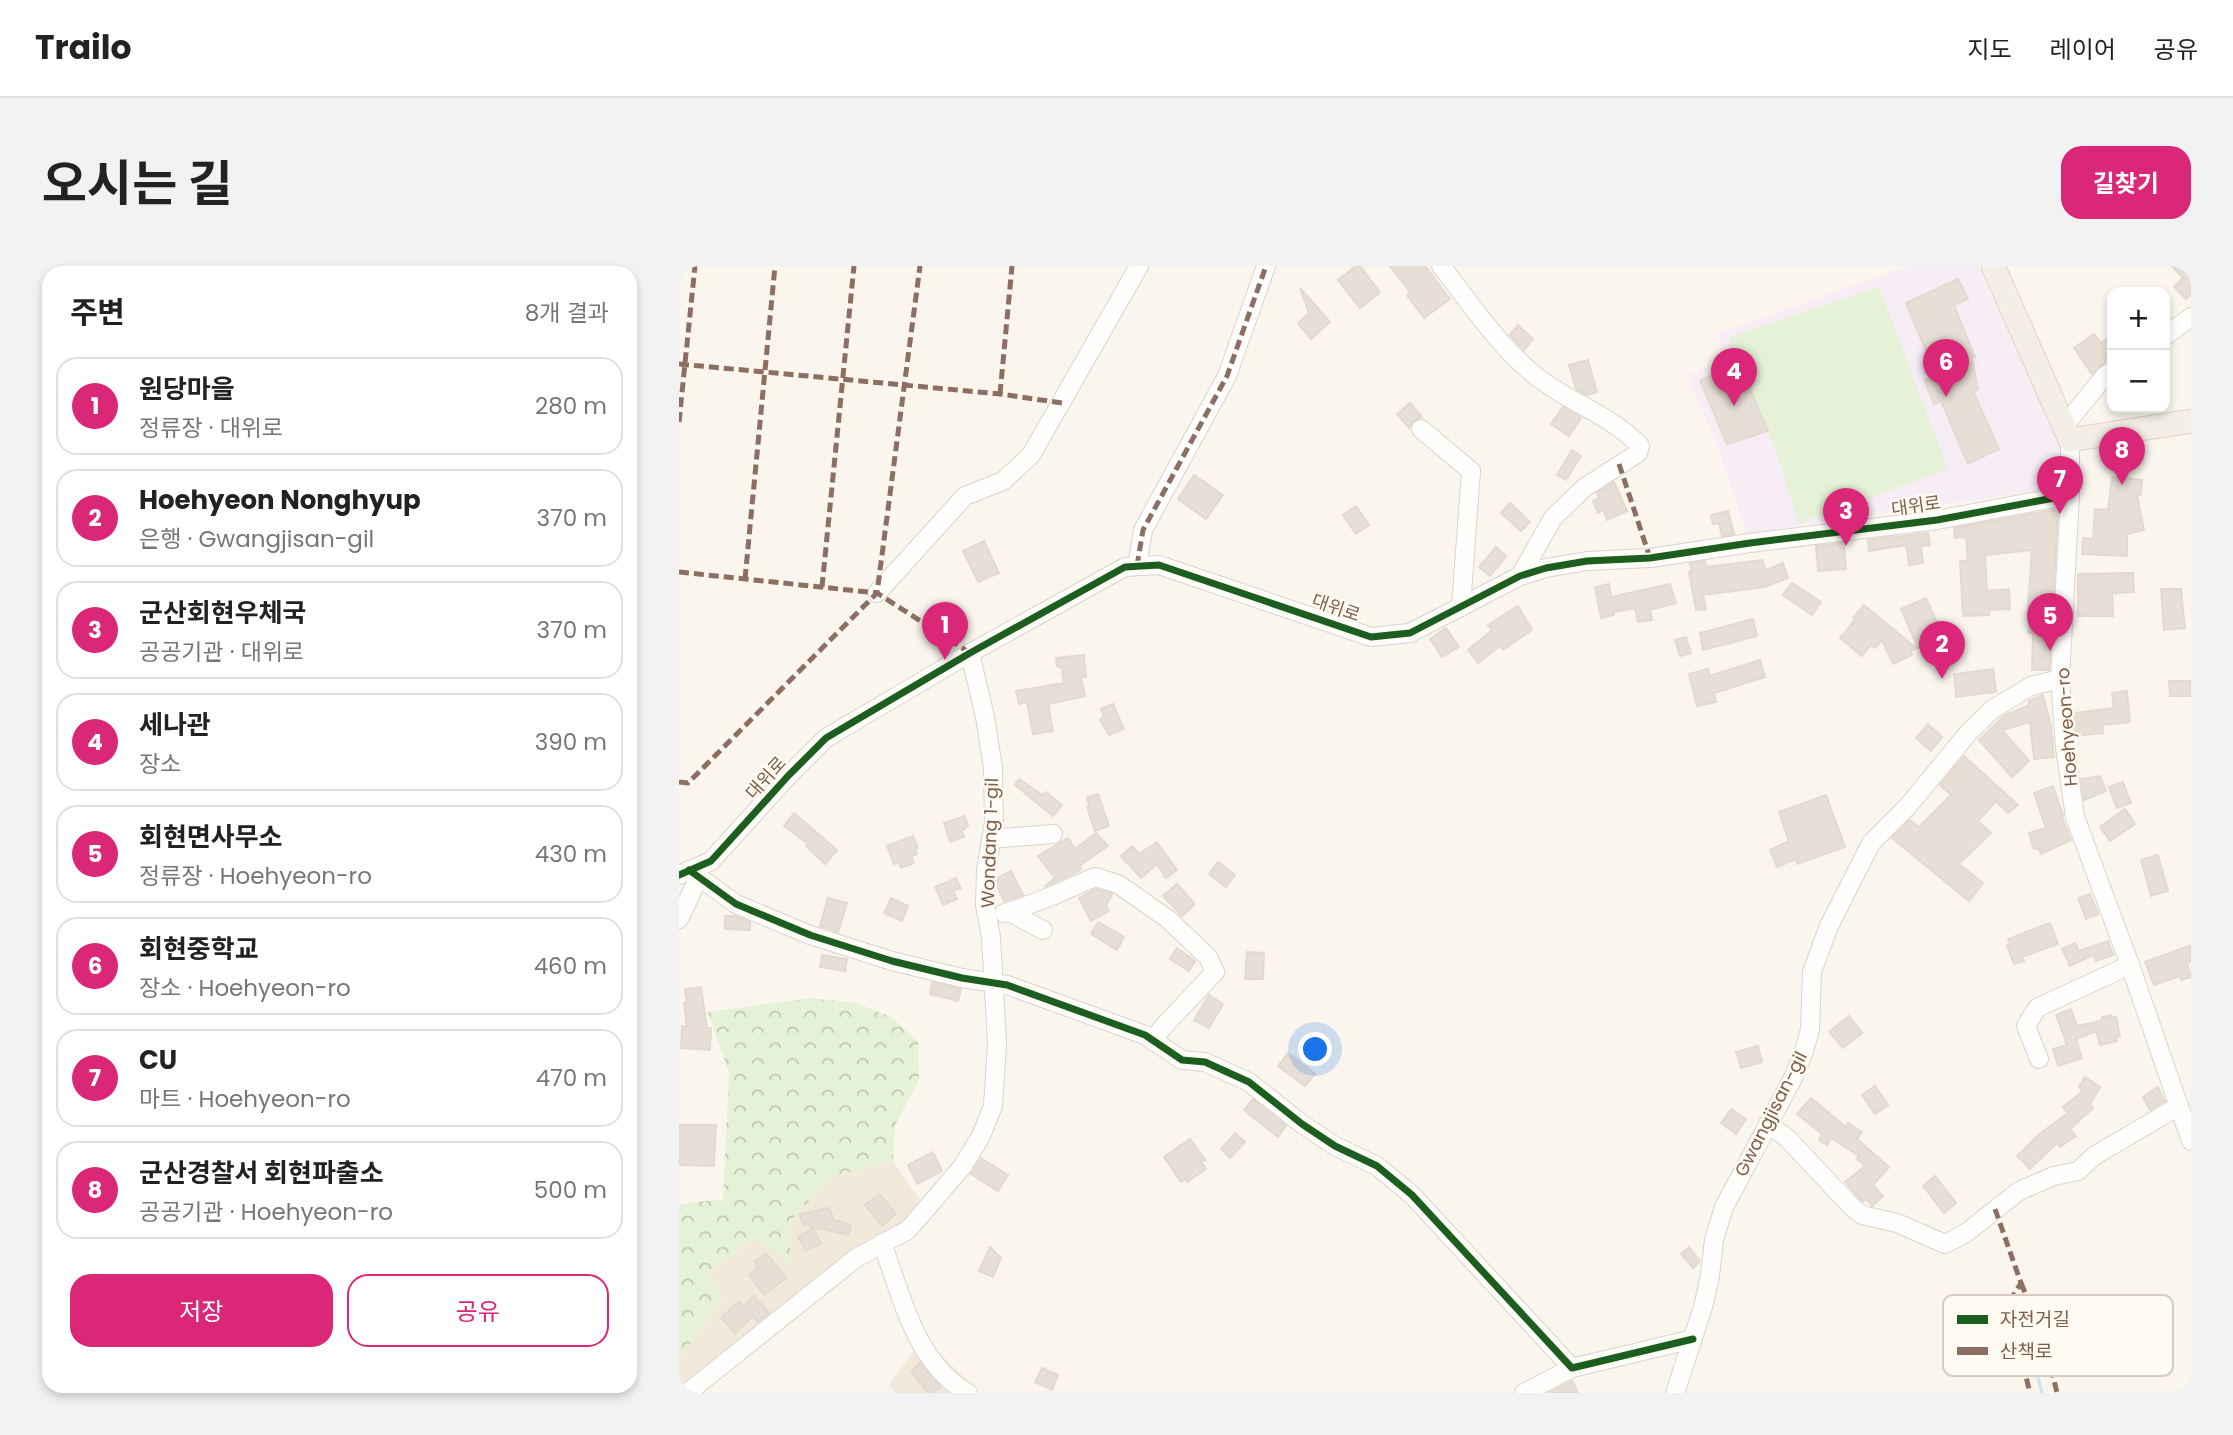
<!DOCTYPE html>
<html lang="ko">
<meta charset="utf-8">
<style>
body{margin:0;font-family:Poppins,"Noto Sans KR",sans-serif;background:#f2f2f2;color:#222}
.controls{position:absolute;right:21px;top:21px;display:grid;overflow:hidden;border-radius:14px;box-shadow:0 4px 10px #0003}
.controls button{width:63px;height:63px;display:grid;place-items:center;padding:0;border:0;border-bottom:2px solid #e0e0e0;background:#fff;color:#222;font:35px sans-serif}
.you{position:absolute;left:637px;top:784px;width:24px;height:24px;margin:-18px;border:5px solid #fff;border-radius:50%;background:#1a73e8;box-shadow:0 0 0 10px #1a73e833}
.badge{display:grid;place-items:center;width:46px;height:46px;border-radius:50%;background:#db2777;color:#fff;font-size:23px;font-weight:700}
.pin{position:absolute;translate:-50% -58px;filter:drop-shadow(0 2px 4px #0008)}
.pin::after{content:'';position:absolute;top:37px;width:24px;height:21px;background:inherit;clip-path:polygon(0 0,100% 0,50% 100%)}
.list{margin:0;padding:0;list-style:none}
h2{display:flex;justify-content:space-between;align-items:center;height:91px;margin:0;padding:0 28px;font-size:30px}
h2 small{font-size:23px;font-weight:400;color:#767676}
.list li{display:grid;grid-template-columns:46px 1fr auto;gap:21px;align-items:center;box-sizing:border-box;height:98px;margin:0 14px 14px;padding:0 14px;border:2px solid #e0e0e0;border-radius:21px}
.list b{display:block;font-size:26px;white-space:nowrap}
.list p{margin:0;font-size:23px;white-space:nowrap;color:#767676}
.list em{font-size:23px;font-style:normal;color:#767676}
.actions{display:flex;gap:14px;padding:21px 28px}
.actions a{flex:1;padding:16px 0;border:2px solid #db2777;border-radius:21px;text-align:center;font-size:24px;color:#db2777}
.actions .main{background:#db2777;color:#fff}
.map{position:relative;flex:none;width:1512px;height:1127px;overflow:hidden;border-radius:21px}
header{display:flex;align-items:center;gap:42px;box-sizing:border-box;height:98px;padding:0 35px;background:#fff;border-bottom:2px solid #e0e0e0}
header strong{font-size:33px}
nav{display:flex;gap:38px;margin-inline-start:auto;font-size:24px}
.intro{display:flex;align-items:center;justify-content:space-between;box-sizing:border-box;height:168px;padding:0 42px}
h1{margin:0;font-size:49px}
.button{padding:18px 32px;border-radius:21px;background:#db2777;color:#fff;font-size:24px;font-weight:700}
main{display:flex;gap:42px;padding:0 42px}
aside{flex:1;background:#fff;border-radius:21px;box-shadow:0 4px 10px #0003}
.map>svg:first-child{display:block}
.residential{fill:#f3e9db}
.education{fill:#f7edf5}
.grass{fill:#e5f2d7}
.forest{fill:url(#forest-crowns)}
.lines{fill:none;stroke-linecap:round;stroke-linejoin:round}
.stream{stroke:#cee8ec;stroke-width:3.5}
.building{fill:#e7ded5;stroke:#e4d9d0;stroke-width:2}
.minor-casing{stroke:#dad3cc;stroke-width:20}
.major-casing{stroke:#dcd2ca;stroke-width:25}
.minor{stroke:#fefefc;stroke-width:18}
.major{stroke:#f4efe6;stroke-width:23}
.quiet{stroke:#8d6e63;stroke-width:5;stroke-dasharray:10 5;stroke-linecap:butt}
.cycleway-casing{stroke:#fffbf2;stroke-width:11}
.cycleway{stroke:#1b5e20;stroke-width:7}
.labels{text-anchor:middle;stroke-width:5;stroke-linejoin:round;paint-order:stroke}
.street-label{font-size:18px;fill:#7e5e49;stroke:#fffbf2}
.key{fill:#fffbf2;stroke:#d8ccbf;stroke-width:2}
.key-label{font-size:19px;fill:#7e5e49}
</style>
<header>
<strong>Trailo</strong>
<nav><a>지도</a><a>레이어</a><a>공유</a></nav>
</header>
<div class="intro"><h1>오시는 길</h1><a class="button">길찾기</a></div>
<main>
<aside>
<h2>주변<small>8개 결과</small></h2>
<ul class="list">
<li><span class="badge">1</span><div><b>원당마을</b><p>정류장 · 대위로</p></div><em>280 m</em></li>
<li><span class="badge">2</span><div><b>Hoehyeon Nonghyup</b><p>은행 · Gwangjisan-gil</p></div><em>370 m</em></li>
<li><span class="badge">3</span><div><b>군산회현우체국</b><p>공공기관 · 대위로</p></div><em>370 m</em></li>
<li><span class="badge">4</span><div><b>세나관</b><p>장소</p></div><em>390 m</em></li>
<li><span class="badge">5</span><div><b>회현면사무소</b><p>정류장 · Hoehyeon-ro</p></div><em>430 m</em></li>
<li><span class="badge">6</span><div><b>회현중학교</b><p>장소 · Hoehyeon-ro</p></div><em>460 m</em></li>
<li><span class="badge">7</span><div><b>CU</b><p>마트 · Hoehyeon-ro</p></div><em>470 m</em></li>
<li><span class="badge">8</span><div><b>군산경찰서 회현파출소</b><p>공공기관 · Hoehyeon-ro</p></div><em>500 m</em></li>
</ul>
<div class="actions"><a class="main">저장</a><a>공유</a></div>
</aside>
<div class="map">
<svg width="1512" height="1127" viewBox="0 0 1512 1127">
<defs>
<pattern id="forest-crowns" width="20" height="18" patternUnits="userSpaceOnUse" patternTransform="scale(1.75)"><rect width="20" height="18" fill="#e5f2d7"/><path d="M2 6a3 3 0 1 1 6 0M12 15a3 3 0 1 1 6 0" fill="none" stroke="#bfc7b0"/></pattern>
</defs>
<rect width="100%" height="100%" fill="#faf6ee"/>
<!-- residential -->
<g class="residential">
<path d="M214,895l28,40 -21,25 -221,167v-34l43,-61 -15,-25 47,-34 37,-19 41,-44z"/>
<path d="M247,1074l49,48 -1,5h-78l-7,-8 22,-31z"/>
</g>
<!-- education -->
<path class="education" d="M1229,0h70l85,188 -1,33 -315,47 -29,-87 -31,-72 40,-15 -10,-26z"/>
<!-- grass -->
<path class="grass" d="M1200,21l69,182 -149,55 -23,-73 -48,-113z"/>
<!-- forest -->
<path class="forest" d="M131,732l46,5 35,14 27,24 1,39 -24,45 -2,36 -61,15 -41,44 -1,44 -37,-25 -45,33 14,25 -43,62v-155l44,-5 6,-127 -21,-60z"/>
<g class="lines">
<!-- stream -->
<path class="stream" d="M1347,1065l16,62"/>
</g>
<!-- building -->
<g class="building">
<path d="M677,0h4l20,26 -20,16 -22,-28z"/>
<path d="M711,0h35l25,33 -26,19 -17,-23 3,-3z"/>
<path d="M1493,0h19v28l-5,5 -12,-12 9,-9z"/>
<path d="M1279,13l10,20 -14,6 21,52 -3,1 6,32 -5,1 26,58 -31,15 -27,-63 -7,3 -10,-24 12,-5 -30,-72z"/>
<path d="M621,22l30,34 -19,17 -13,-16 11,-10z"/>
<path d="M839,59l15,14 -9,11 -14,-15z"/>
<path d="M1415,68l7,9 11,-8v25l-7,2 -13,12 -18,-26z"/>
<path d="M909,94l9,32 -10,3 -11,-6 -7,-24z"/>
<path d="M1060,98l29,67 -41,13 -27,-64z"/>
<path d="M731,137l12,14 -9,4 -4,7 -12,-14z"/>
<path d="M884,141l18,11 -12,18 -18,-12z"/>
<path d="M893,184l9,6 -15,24 -9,-5z"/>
<path d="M515,209l29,20 -17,24 -28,-20z"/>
<path d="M1433,211l30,3 -1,15h-4l7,35 -17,4v22l-45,-2 1,-16 10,1 2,-30 13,1z"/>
<path d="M935,216l13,29 -20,9 -4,-10 -5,3 -5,-12 6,-3 -2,-5z"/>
<path d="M831,237l20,19 -9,9 -20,-18z"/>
<path d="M677,240l13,19 -13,9 -13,-19z"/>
<path d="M1373,244h6l-9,160h-17l1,-37h-4l1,-25h-2l4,-58 -47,5 2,36 22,-2 1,20 -21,1v5l-26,1 -3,-55h8l-2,-24 -11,1 -1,-10z"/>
<path d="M1049,245l6,23 -12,2 -3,-13 -6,1 -2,-9z"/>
<path d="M1249,267l2,12 -9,1 2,17 -14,2 -3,-20 -37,6 -1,-11z"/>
<path d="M305,275l15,32 -21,9 -15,-31z"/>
<path d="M1165,277l2,26 -28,2 -2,-25z"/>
<path d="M817,281l10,9 -16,20 -11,-9z"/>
<path d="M1083,294l4,10 17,-7 5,15 -23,9 -62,8 3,14 -10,1 -7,-38h3l-2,-9 15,-2 1,6z"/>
<path d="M1454,307l1,19 -22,1 1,23h-35v-42z"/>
<path d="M1113,317l29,19 -9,13 -29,-20z"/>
<path d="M930,318l2,13 59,-13 6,19 -26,7 2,10 -14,2 -3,-14 -21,4v3l-13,3 -6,-31z"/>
<path d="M1482,323h20l4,39 -21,2z"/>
<path d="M1247,332l17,38 -25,12 -17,-39z"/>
<path d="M1185,339l52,43 -6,3 2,4 -19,9 -11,-24 -7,8 -4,-3 -9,11 -22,-18 15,-18 -2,-2z"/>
<path d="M839,340l14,24 -29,20 -3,-4 -22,17 -10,-13 24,-20 -4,-5z"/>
<path d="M1074,353l4,17 -54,14 -3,-17z"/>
<path d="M767,362l13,19 -17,10 -12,-18z"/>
<path d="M1007,371l5,16 -11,3 -5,-16z"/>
<path d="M405,389l2,22h-5l4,19 -37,8 5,27 -20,3 -6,-32 -8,2 -3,-13 48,-8 -2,-15 -5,-2 -1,-8z"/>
<path d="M1081,394l5,17 -51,16 2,9 -19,4 -8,-32 19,-5 2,7z"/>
<path d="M1314,403l3,23 -40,5 -2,-23z"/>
<path d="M1490,415h22v15h-21z"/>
<path d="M1448,425l3,31 -28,3 1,8 -27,3 -2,-23 40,-5 -2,-15z"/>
<path d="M1364,429l8,31 3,31 -20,2 -4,-37 -28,8 27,31 -17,16 -33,-37 26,-25 24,-10v-4z"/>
<path d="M434,438l11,25 -15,6 -9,-15 4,-4 -3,-7z"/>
<path d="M1249,458l14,13 -11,14 -15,-13z"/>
<path d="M1285,490l54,49 -10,8 -12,-12 -18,20 13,12 -32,31 24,19 -14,18 -77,-63 18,-18 9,7 32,-32 -11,-10z"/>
<path d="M1421,510l6,15 -22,9 -3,-21z"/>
<path d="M340,513l24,16 3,-3 16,13 -9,11 -38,-31z"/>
<path d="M1444,516l8,21 -14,5 -8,-21z"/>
<path d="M1374,520l10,29 -1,3 9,22 -30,14 -2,-5 -6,-1 -4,-15 17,-5 -12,-35z"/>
<path d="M419,528l11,32 -14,5 -8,-24 2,-1 -2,-8z"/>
<path d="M1147,529l19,52 -48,17 -1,-5 -19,8 -7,-17 19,-9 -10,-29z"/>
<path d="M1446,543l10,15 -25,17 -10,-14z"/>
<path d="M115,547l43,37 -12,14 -19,-18 2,-2 -24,-18z"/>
<path d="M286,550l3,10 -6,5 2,6 -14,5 -6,-19z"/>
<path d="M417,567l12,13 -29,20 2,3 -4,3 -33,15 11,-9 -17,-22 30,-18 7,11z"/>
<path d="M234,570l5,12 -3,2 2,4 -6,2 3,7 -13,5 -2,-6 -5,2 -7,-18z"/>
<path d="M478,576l20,28 -11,8 -9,-14 -16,14 -20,-22 11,-10 7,8z"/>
<path d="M1479,589l10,36 -17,5 -10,-36z"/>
<path d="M539,596l17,13 -9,12 -17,-13z"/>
<path d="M332,605l12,24 -19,6 -7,-15v-8z"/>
<path d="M277,612l5,10 -8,3 4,8 -14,6 -8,-18z"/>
<path d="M498,618l18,20 -13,12 -19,-20z"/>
<path d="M417,623l16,5 -6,12 3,5 -18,10 -12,-23z"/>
<path d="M1411,628l8,20 -12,5 -8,-21z"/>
<path d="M149,632l19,5 -9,29 -18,-6z"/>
<path d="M212,632l17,8 -6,15 -18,-8z"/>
<path d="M46,650h11l14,6v8l-25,-1z"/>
<path d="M419,656l26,15 -7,13 -26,-16z"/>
<path d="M1371,657l8,21 -36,13 2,4 -10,3 -7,-18 3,-2 -2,-5z"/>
<path d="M1429,675l5,14 -17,6 -3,-6 -23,11 -8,-17 13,-6 4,8z"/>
<path d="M1512,679v16l-4,2 4,14 -10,3 -1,-4 -26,9 -9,-23z"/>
<path d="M498,682l18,13 -6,10 -19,-12z"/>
<path d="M568,686l17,1 -1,26h-18z"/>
<path d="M143,689l25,4 -2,12 -25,-4z"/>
<path d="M253,716l29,7 -3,12 -28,-7z"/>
<path d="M22,721l6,41h4l-1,22 -29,-2 1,-22 5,1 -3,-24 3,-1 -2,-13z"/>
<path d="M530,729l14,9 -14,24 -15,-8z"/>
<path d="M1392,743l6,17 24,-5 1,-4 9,-2 1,3 4,-1 4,19 -4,1 1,4 -17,4 -4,-14 -20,8 6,19 -24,8 -5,-17 14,-4 -11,-30z"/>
<path d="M1170,750l13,17 -19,15 -14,-16z"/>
<path d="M1079,780l4,16 -21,6 -5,-16z"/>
<path d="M609,787l27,21 -10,12 -27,-20z"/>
<path d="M1406,811l15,10 -10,17 3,4 -23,21 6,7 -16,11 -3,-4 -27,26 -13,-13 21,-21 30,-22 -5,-6 20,-16 -4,-4z"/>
<path d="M1196,820l13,19 -13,9 -13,-19z"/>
<path d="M1479,821l7,14 -15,9 -7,-13z"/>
<path d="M1132,832l35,29 2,-4 14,9 -5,7 32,28 -16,18 10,11 -11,10 -6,-7 -3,2 -4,-3 -14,-16 20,-16 -8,-7 2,-3 -28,-18 -4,7 -8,-5 3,-6 -25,-20z"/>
<path d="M574,833l33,27 -8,11 -34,-27z"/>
<path d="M1052,843l15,10 -10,15 -15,-11z"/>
<path d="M0,859h37l-2,41 -35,-1z"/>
<path d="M556,867l10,9 -15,16 -9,-9z"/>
<path d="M511,873l15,21 -4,2 5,7 -19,13 -2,-3 -4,3 -17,-25z"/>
<path d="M254,886l9,19 -25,13 -9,-19z"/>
<path d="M302,892l27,17 -10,16 -27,-17z"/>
<path d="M1256,910l21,27 -12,10 -21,-27z"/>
<path d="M201,928l16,20 -14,12 -17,-21z"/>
<path d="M150,942l5,12 17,5 -2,10 -46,-10 -3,-11z"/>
<path d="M134,962l8,15 -15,8 -8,-14z"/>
<path d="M311,981l11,11 -8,19 -14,-6z"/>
<path d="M1010,981l11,14 -7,7 -12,-14z"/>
<path d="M87,987l20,25 -22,17 -15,-20 9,-8 -4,-5z"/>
<path d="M75,1030l15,17 -11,9 -5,-6 -18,17 -14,-15 18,-17 4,5z"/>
<path d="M241,1097l20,24 -8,6h-4l-17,-22z"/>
<path d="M363,1102l16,7 -6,15 -17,-8z"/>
<path d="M893,1115l6,12h-29z"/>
</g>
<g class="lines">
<defs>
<g id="minor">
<path d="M762,0c30,38 58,81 96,111 33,26 74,38 103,69l-2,7 -54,35 -31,30 -33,58"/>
<path d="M1486,70l26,-19"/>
<path d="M1385,160l40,-49 8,-6"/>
<path d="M742,163l50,42 -10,136"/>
<path d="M1391,174v55l-10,184 5,68 10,70 55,148 61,176"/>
<path d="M458,300l6,-36 84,-154 39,-110"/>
<path d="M198,327l88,-97 38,-15 28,-26 108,-189"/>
<path d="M312,573l62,-5"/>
<path d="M10,604l47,34 74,31 82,26 70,17 45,7 138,50 37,25 23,2 44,20 53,42 33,22 42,20 35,29 160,173 121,-29"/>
<path d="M0,609l32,-14 77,-85 38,-38 144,-85 155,-86 34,-2 212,72 39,-4 110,-57 26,-8 41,-7 63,-3 100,-15 187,-23 133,-25"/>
<path d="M330,646l43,-16 43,-19 23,7 50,35 40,38 7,15 -53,56 -9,13"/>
<path d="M325,647l5,-1 34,18"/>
<path d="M0,653l20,-42"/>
<path d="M1360,793l-13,-33 11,-18 93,-43"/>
<path d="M1089,858l19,14 64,68 11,9 35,8 48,21 21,-11 53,-42 35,-15 24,-5 16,-15 85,-50"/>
<path d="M203,977c20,53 33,120 86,150"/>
<path d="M8,1127l169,-135 52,-28 54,-63 19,-31 12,-30 4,-63 -6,-106 -6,-32 1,-35 8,-47 -1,-55 -8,-51 -15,-64"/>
<path d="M845,1127l48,-25"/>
<path d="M996,1127l28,-86 7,-31 4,-36 10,-33 69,-129 11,-27 6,-21 2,-58 17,-46 42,-83 37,-37 61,-74 24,-23 38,-23 29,-7"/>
</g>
<path id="major" d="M1314,0l77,174 121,-19"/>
</defs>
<!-- minor casing -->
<use href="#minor" class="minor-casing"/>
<!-- major casing -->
<use href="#major" class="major-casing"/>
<!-- minor -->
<use href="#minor" class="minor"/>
<!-- major -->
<use href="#major" class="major"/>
<!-- quiet -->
<g class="quiet">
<path d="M0,98l321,30 62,9"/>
<path d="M321,128l12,-128"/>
<path d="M0,156l16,-156"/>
<path d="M940,198l31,94"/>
<path d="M458,300l6,-36 84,-154 39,-110"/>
<path d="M0,306l198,21 93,60"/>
<path d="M66,313l30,-313"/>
<path d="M143,321l32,-321"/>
<path d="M0,516l9,1 189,-190 43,-327"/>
<path d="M1316,943l26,74 -13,21 22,89"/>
<path d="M1342,1017l24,59 12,51"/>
</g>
<defs>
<g id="cycleway">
<path d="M10,604l47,34 74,31 82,26 70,17 45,7 138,50 37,25 23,2 44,20 53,42 33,22 42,20 35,29 160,173 121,-29"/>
<path d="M0,609l32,-14 77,-85 38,-38 144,-85 155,-86 34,-2 212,72 39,-4 110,-57 26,-8 41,-7 63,-3 100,-15 187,-23 133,-25"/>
</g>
</defs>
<!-- cycleway casing -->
<use href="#cycleway" class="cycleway-casing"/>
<!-- cycleway -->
<use href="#cycleway" class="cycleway"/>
</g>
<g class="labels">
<!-- street labels -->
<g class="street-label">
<text transform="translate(1237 240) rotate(-8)" y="6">대위로</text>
<text transform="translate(657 342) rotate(19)" y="6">대위로</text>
<text transform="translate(1388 461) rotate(-94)" y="6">Hoehyeon-ro</text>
<text transform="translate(87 512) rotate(-48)" y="6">대위로</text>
<text transform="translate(311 577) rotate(-88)" y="6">Wondang 1-gil</text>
<text transform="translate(1092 848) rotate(-63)" y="6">Gwangjisan-gil</text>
</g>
</g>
<!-- legend -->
<rect x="1264" y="1029" width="230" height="81" rx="10" class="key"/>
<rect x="1278" y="1049" width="31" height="9" fill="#1b5e20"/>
<rect x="1278" y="1081" width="31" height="8" fill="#8d6e63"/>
<g class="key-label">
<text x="1321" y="1060">자전거길</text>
<text x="1321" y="1092">산책로</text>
</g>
</svg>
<div class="controls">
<button>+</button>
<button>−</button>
</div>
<div class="you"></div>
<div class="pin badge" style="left:266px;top:394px">1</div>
<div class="pin badge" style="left:1263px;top:413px">2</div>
<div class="pin badge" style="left:1167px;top:280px">3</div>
<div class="pin badge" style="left:1055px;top:140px">4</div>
<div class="pin badge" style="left:1371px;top:385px">5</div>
<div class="pin badge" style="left:1267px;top:131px">6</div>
<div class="pin badge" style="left:1381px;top:248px">7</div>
<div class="pin badge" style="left:1443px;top:219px">8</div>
</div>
</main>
